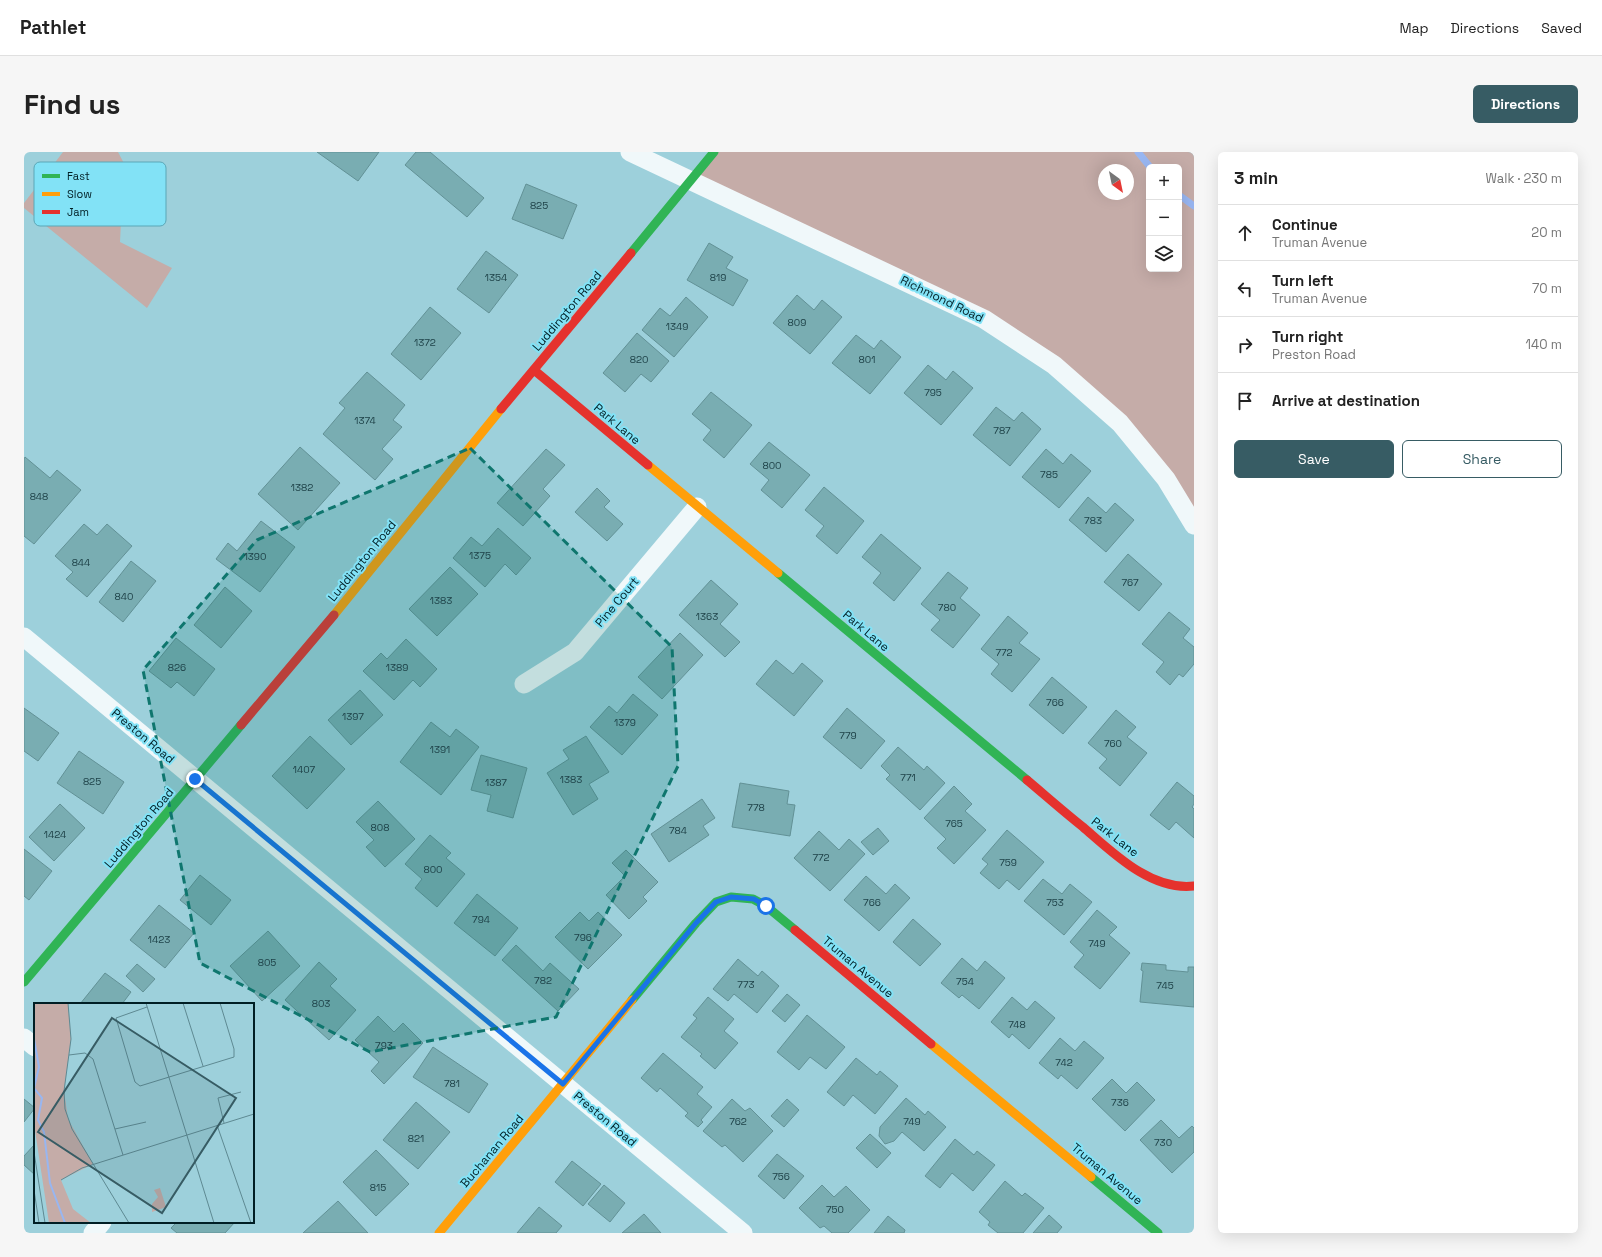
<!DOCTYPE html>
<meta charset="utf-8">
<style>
body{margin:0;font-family:"Space Grotesk",sans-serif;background:#f6f6f6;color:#222}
.controls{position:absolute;right:12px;top:12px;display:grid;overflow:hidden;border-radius:6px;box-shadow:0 4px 16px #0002}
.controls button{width:36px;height:36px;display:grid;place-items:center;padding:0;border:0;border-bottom:1px solid #e0e0e0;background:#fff;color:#222;font:20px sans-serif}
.compass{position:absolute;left:1074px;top:12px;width:36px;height:36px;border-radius:50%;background:#fff;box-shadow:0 4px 16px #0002;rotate:147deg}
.stop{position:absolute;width:12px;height:12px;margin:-9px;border:3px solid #1a73e8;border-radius:50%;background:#fff}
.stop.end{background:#1a73e8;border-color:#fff;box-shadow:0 1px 4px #0008}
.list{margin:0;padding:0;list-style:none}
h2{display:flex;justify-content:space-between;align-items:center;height:52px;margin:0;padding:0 16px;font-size:17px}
h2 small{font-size:13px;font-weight:400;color:#767676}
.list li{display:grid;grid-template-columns:26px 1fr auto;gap:12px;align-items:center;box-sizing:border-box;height:56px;padding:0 16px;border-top:1px solid #e0e0e0}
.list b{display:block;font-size:15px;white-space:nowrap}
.list p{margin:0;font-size:13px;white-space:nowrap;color:#767676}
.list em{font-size:13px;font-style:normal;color:#767676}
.actions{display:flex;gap:8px;padding:12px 16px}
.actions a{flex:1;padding:9px 0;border:1px solid #375c64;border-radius:6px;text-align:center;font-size:14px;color:#375c64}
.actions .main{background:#375c64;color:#fff}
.icon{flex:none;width:22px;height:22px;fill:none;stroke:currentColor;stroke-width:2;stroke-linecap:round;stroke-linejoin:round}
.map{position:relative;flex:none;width:1170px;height:1081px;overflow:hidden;border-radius:6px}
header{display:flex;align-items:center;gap:24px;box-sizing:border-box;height:56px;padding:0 20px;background:#fff;border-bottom:1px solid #e0e0e0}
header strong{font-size:19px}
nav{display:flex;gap:22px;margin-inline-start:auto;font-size:14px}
.intro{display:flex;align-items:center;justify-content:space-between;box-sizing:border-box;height:96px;padding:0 24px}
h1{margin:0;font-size:28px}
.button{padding:10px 18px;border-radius:6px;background:#375c64;color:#fff;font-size:14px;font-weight:700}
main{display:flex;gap:24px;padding:0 24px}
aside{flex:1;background:#fff;border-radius:6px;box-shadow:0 4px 16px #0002}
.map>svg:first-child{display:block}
.green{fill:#c5aca8;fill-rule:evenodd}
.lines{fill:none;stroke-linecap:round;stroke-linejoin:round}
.stream{stroke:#98b6f1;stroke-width:7}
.building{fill:#79adb2;stroke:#629196}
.street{stroke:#f0f8fa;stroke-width:19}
.fast{stroke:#30b455;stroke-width:9}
.slow{stroke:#ff9f0a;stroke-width:9}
.jam{stroke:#e5322d;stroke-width:9}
.route{stroke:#1a73e8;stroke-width:5}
.marked{fill:#0f766e;fill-opacity:0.2;stroke:#0f766e;stroke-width:3;stroke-dasharray:8 5;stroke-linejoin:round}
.labels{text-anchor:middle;stroke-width:4;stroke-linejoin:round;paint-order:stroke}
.number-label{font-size:10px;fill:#1e4248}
.street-label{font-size:12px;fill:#001e24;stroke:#82e2f6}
.inset-river{fill:none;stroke:#98b6f1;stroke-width:2}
.inset-road{fill:none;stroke:#5e8992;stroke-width:1}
.view{fill:#375c64;fill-opacity:0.15;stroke:#375c64;stroke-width:2}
.inset-edge{fill:none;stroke:#001e24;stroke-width:2}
.key{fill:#82e2f6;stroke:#5ba7b7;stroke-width:1}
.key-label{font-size:11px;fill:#001e24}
</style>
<header>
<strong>Pathlet</strong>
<nav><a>Map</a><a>Directions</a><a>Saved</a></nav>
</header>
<div class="intro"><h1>Find us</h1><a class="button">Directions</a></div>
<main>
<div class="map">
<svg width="1170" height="1081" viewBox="0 0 1170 1081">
<rect width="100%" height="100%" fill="#9dd0db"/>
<!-- green -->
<g class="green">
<path d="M39,0h55l10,19 -6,31 -2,40 52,26 -25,40 -123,-100v-5z"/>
<path d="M690,0h480v373l-28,-46 -112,-114 -362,-185zM1125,15h30v102h-30zM1080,18h24v24h-24z"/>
</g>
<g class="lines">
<!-- stream -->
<g class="stream">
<path d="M1114,0l12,15"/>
<path d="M1155,43l15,11"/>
</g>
</g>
<!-- building -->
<g class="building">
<path d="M293,0h62l-21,29z"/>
<path d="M392,0h14l54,46 -17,19 -62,-52z"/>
<path d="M502,32l51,21 -14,34 -51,-20z"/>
<path d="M685,91l24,14 -7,11 22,12 -15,26 -46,-26z"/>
<path d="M462,99l32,24 -29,38 -32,-24z"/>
<path d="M773,143l17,15 8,-10 20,17 -32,37 -37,-31z"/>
<path d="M662,145l22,20 -34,40 -32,-27 18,-22 10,8z"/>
<path d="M406,155l31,26 -40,47 -30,-26z"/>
<path d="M613,181l32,28 -18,21 -10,-8 -16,18 -22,-19z"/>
<path d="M832,183l18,14 7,-9 20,17 -31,37 -38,-31z"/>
<path d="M904,213l18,15 7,-9 20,17 -32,37 -37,-32z"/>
<path d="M343,220l38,33 -12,15 9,7 -20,22 11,10 -18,21 -52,-46 22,-26 -6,-5z"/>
<path d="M687,240l41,33 -28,33 -21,-18 8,-10 -19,-16z"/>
<path d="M972,255l18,14 8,-9 19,17 -31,37 -37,-31z"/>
<path d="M745,290l41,33 -28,33 -21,-18 8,-10 -19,-16z"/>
<path d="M276,295l40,36 -42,47 -40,-36z"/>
<path d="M522,297l19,16 -22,24 7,7 -27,30 -26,-23z"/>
<path d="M1022,297l17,15 8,-10 20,17 -32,37 -37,-31z"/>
<path d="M1,305l25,21 7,-8 24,20 -47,54 -10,-8v-77z"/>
<path d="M800,335l40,34 -27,33 -21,-18 8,-10 -19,-16z"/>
<path d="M573,336l13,13 -6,6 19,17 -16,17 -32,-29z"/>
<path d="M1064,345l18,16 9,-10 19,17 -28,32 -37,-32z"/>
<path d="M237,369l34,26 -35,45 -44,-33 12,-16 9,8z"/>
<path d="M60,372l13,11 10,-11 25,22 -45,51 -21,-18 7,-7 -18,-16z"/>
<path d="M474,376l33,30 -15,17 -11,-11 -20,23 -32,-29 18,-21 11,9z"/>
<path d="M857,382l40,34 -27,33 -21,-18 8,-10 -19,-16z"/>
<path d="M1104,402l34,30 -23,27 -35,-29z"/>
<path d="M107,409l25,20 -33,41 -24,-20z"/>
<path d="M426,415l28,27 -41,42 -28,-27z"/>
<path d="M924,420l20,16 -8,10 20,17 -27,33 -22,-18 9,-10 -19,-16z"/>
<path d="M687,428l27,24 -18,20 20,18 -15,15 -46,-42z"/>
<path d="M201,435l27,24 -31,37 -27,-23z"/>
<path d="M1145,460l21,17 -7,9 11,9v17l-11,13 -4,-3 -9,11 -14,-13 8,-10 -22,-18z"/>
<path d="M984,464l20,17 -9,10 21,16 -28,33 -21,-18 8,-10 -18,-15z"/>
<path d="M656,481l23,22 -41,44 -24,-22z"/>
<path d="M152,486l39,31 -21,27 -17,-14 -6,6 -22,-17z"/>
<path d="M382,487l31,30 -17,18 -7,-7 -19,20 -31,-29 18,-18 6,6z"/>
<path d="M752,508l17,14 9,-11 21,18 -29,35 -38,-32z"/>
<path d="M1028,525l35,30 -24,27 -34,-29z"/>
<path d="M336,538l23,25 -32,30 -23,-25z"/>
<path d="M609,542l25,21 -36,40 -32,-28 19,-21 8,7z"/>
<path d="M0,556l35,25 -21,28 -14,-10z"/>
<path d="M823,556l38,33 -24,28 -38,-32z"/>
<path d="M1092,558l20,17 -9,10 20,16 -27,33 -21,-18 8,-9 -19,-16z"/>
<path d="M407,570l19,15 6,-8 23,18 -38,48 -41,-33z"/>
<path d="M286,584l35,33 -38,40 -35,-33z"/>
<path d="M562,584l23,36 -20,12 9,15 -25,16 -26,-42 22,-14 -6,-9z"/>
<path d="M874,595l26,23 3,-4 18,17 -25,27 -34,-31 4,-4 -9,-9z"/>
<path d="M55,599l45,31 -21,32 -46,-31z"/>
<path d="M457,603l46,13 -14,50 -26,-7 4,-16 -20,-5z"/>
<path d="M1153,630l17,14v8l-2,3 2,2v29l-18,-16 -7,8 -19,-15z"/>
<path d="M716,631l49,8 -2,13 8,1 -5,31 -58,-9z"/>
<path d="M930,634l18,18 -7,7 21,19 -32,34 -17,-16 9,-9 -22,-21z"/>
<path d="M678,647l13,19 -12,8 6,9 -40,27 -18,-28z"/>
<path d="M354,649l37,38 -30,28 -19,-20 8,-7 -18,-18z"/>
<path d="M36,652l25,24 -31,33 -25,-24z"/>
<path d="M854,676l11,13 -16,14 -12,-13z"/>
<path d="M983,678l37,32 -25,28 -12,-10 -8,9 -19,-16 8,-9 -6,-5z"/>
<path d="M795,679l20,19 10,-11 16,15 -35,37 -36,-33z"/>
<path d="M406,683l21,18 -5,5 19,16 -28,33 -22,-19 7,-9 -17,-15z"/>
<path d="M0,697l28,22 -23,29 -5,-4z"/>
<path d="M602,698l32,32 -15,15 4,4 -18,18 -23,-24 19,-19 -13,-13z"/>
<path d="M176,723l31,25 -20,25 -31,-25z"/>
<path d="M842,724l20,18 9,-10 15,14 -31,33 -35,-31z"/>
<path d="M1019,727l19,15 8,-10 22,18 -28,33 -40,-34z"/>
<path d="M453,742l41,34 -23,28 -41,-33z"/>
<path d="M135,753l35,28 -29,35 -35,-28z"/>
<path d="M1073,758l20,17 -8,8 21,18 -30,36 -26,-22 10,-12 -14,-13z"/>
<path d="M556,760l9,9 9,-9 24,23 -34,34 -33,-32z"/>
<path d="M889,767l28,25 -21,22 -27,-24z"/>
<path d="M244,779l32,35 -38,35 -32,-35z"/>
<path d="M492,793l27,26 7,-8 29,26 -21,22 -56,-51z"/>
<path d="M938,806l15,13 8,-10 20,17 -26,31 -17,-14 -3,3 -18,-15z"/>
<path d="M714,807l20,17 4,-5 17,15 -22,27 -23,-19 -6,7 -15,-12z"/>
<path d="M295,810l18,17 -7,7 26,24 -27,30 -44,-40z"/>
<path d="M1118,811l24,2v5l22,2v-5h6v40l-54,-5 3,-31 -2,-1z"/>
<path d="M113,812l18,15 -12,13 -17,-16z"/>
<path d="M81,821l26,19 -9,12h-42z"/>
<path d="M763,842l13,11 -15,17 -13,-11z"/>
<path d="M684,845l26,22 -10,12 14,12 -23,26 -15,-13 2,-2 -21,-17 16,-19 -4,-3z"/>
<path d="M988,845l15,13 8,-9 20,17 -26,31 -17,-15 -3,4 -18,-16z"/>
<path d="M783,863l38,32 -19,22 -16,-12 -11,13 -22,-18z"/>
<path d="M354,864l16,16 9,-9 20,20 -39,41 -13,-13 8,-9 -24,-22z"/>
<path d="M1036,886l15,13 9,-10 20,17 -27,31 -16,-14 -3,4 -19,-16z"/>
<path d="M409,895l55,37 -19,29 -56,-36z"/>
<path d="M639,901l40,34 -6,7 15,13 -11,13 2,2 -5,5 -13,-11 3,-3 -28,-25 -3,4 -16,-14z"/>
<path d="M832,906l21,17 3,-4 18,15 -23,28 -22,-19 -9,11 -17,-14z"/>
<path d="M1088,927l14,14 11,-11 18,18 -30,31 -33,-32z"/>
<path d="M882,946l19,17 3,-4 18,16 -22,24 -22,-19 -8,9 -9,3 -6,-8 1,-9z"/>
<path d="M0,947l11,9 -11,14z"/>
<path d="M708,947l13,12 5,-3 23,23 -30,31 -18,-17 -3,2 -19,-16z"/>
<path d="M763,947l12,11 -15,17 -13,-11z"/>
<path d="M392,950l34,30 -32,37 -35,-29z"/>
<path d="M1137,968l18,18 13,-12 2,2v24l-22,21 -32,-33z"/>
<path d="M846,982l21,19 -14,15 -21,-20z"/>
<path d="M931,987l19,16 3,-4 18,14 -22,26 -21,-18 -12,15 -15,-12z"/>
<path d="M11,992v31l-11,-10v-9z"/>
<path d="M352,998l33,34 -33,32 -33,-34z"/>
<path d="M753,1002l27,22 -20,23 -26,-23z"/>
<path d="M548,1009l29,23 -18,22 -28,-24z"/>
<path d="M981,1029l17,15 3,-3 19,15 -21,25h-25l-10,-8 2,-3 -11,-10z"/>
<path d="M580,1033l21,18 -15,19 -22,-18z"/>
<path d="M798,1033l12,12 12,-11 24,24 -22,23h-16l-8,-7 -4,2 -21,-20z"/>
<path d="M314,1049l30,32h-65z"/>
<path d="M515,1055l23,19 -6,7h-39z"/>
<path d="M620,1062l17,19h-39z"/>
<path d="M1025,1063l13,12 -5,6h-24z"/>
<path d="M864,1064l17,14 -1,3h-30z"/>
<path d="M153,1070h58l-10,11h-48l-6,-5z"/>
</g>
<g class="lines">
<!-- street -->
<g class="street">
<path d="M606,0l354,167 70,46 66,58 46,56 28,46"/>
<path d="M0,485l719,596"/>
<path d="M500,532l51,-32 122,-145"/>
<path d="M0,886l11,9"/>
<path d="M69,1081l9,-11"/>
</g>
<!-- fast -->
<g class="fast">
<path d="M607,101l83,-101"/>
<path d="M754,421l249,207"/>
<path d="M0,830l217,-257"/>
<path d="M608,848l64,-77 20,-21 15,-5 22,2 13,7 29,24"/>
<path d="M1067,1025l67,56"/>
</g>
<!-- slow -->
<g class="slow">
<path d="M624,313l130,108"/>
<path d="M310,463l167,-206"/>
<path d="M907,892l160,133"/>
<path d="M415,1081l193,-233"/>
</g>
<!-- jam -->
<g class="jam">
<path d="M510,218l114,95"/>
<path d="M477,257l130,-156"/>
<path d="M217,573l93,-110"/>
<path d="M1003,628c19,16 37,32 56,47 30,26 68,64 111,59"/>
<path d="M771,778l136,114"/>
</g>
</g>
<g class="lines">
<!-- route -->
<path class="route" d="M171,627l368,305 133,-161 20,-21 15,-5 23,2 12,7"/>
</g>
<!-- marked area -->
<path class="marked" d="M446,296l202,199 6,119 -122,251 -186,35 -170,-89 -57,-293 114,-130z"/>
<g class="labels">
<!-- number labels -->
<g class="number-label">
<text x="515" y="57">825</text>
<text x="472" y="129">1354</text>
<text x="694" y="129">819</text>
<text x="773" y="174">809</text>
<text x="653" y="178">1349</text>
<text x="401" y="194">1372</text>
<text x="615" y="211">820</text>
<text x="843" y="211">801</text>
<text x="909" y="244">795</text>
<text x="341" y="272">1374</text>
<text x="978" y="282">787</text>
<text x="748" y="317">800</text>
<text x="1025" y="326">785</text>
<text x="278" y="339">1382</text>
<text x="15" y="348">848</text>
<text x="1069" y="372">783</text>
<text x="456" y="407">1375</text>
<text x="231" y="408">1390</text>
<text x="57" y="414">844</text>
<text x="1106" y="434">767</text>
<text x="100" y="448">840</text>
<text x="417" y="452">1383</text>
<text x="923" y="459">780</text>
<text x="683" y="468">1363</text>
<text x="980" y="504">772</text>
<text x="153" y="519">826</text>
<text x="373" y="519">1389</text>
<text x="1031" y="554">766</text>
<text x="329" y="568">1397</text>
<text x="601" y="574">1379</text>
<text x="824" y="587">779</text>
<text x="1089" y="595">760</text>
<text x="416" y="601">1391</text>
<text x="280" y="621">1407</text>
<text x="884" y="629">771</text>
<text x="547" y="631">1383</text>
<text x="68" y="633">825</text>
<text x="472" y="634">1387</text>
<text x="732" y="659">778</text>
<text x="930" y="675">765</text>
<text x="356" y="679">808</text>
<text x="654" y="682">784</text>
<text x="31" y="686">1424</text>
<text x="797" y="709">772</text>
<text x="984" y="714">759</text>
<text x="409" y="721">800</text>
<text x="848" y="754">766</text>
<text x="1031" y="754">753</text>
<text x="457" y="771">794</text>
<text x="559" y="789">796</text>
<text x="135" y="791">1423</text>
<text x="1073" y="795">749</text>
<text x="243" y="814">805</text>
<text x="519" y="832">782</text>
<text x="941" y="833">754</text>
<text x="722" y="836">773</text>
<text x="1141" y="837">745</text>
<text x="297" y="855">803</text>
<text x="993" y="876">748</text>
<text x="360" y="897">793</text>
<text x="1040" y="914">742</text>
<text x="428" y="935">781</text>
<text x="1096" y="954">736</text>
<text x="714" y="973">762</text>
<text x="888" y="973">749</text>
<text x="392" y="990">821</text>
<text x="1139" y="994">730</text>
<text x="757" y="1028">756</text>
<text x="354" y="1039">815</text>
<text x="811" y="1061">750</text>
</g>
<!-- street labels -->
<g class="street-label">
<text transform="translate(918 147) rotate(26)" y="4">Richmond Road</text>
<text transform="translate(543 159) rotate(-50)" y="4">Luddington Road</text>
<text transform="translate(593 272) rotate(40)" y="4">Park Lane</text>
<text transform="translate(338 409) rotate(-51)" y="4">Luddington Road</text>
<text transform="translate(593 450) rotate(-50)" y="4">Pine Court</text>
<text transform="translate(842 479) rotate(40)" y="4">Park Lane</text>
<text transform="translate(119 584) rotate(40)" y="4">Preston Road</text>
<text transform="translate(115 676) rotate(-50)" y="4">Luddington Road</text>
<text transform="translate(1091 685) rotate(38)" y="4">Park Lane</text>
<text transform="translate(834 815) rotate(40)" y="4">Truman Avenue</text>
<text transform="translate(581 967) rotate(40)" y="4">Preston Road</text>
<text transform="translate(468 999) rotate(-50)" y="4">Buchanan Road</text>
<text transform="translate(1083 1022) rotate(40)" y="4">Truman Avenue</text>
</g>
</g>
<!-- overview -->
<g transform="translate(10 851)">
<rect width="220" height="220" fill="#9dd0db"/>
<path d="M0,0h34l3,36 -7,52 4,28 25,45 -32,16 12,29 18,14h-42l-15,-99zM126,185l6,19 -14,5v-8l6,-7 -4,-7z" fill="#c5aca8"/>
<path class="inset-river" d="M0,36l5,28 -5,21 8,10 -4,22 6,12 6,51 15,40"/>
<path class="inset-road" d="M34,0l3,36 -7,52 1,18 7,20 57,94M112,0l68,220M149,0l20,63M113,4l-31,11 19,64 5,4 94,-29v-8l-14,-46M35,52l16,-2 8,6 30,96M190,120l-6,-25 23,-6M183,122l34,98M81,126l31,-7M0,149l11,71M27,177l21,-12 172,-54M0,187l5,33"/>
<path class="view" d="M78,15l124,80 -74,115 -124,-81z"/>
<rect width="220" height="220" class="inset-edge"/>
</g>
<!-- legend -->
<rect x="10" y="10" width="132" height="64" rx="6" class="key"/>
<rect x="18" y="22" width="18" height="4" fill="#30b455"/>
<rect x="18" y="40" width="18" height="4" fill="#ff9f0a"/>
<rect x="18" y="58" width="18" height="4" fill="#e5322d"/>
<g class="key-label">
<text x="43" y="28">Fast</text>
<text x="43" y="46">Slow</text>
<text x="43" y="64">Jam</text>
</g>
</svg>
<div class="controls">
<button>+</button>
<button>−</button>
<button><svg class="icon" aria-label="layers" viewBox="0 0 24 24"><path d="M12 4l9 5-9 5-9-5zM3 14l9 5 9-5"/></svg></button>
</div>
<svg class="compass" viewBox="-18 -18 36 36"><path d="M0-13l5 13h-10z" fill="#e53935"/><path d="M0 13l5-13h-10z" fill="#767676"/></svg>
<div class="stop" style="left:742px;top:754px"></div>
<div class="stop end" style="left:171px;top:627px"></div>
</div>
<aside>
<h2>3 min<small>Walk · 230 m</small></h2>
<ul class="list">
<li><svg class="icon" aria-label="ahead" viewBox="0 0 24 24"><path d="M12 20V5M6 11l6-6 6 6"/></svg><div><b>Continue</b><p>Truman Avenue</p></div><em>20 m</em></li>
<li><svg class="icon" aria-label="left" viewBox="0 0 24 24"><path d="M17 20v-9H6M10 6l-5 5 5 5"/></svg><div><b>Turn left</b><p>Truman Avenue</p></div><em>70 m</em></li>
<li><svg class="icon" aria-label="right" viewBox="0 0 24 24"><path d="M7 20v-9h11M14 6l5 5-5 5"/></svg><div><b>Turn right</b><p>Preston Road</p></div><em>140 m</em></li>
<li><svg class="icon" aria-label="arrive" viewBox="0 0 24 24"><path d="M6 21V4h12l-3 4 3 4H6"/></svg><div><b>Arrive at destination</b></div></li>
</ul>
<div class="actions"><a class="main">Save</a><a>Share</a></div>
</aside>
</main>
